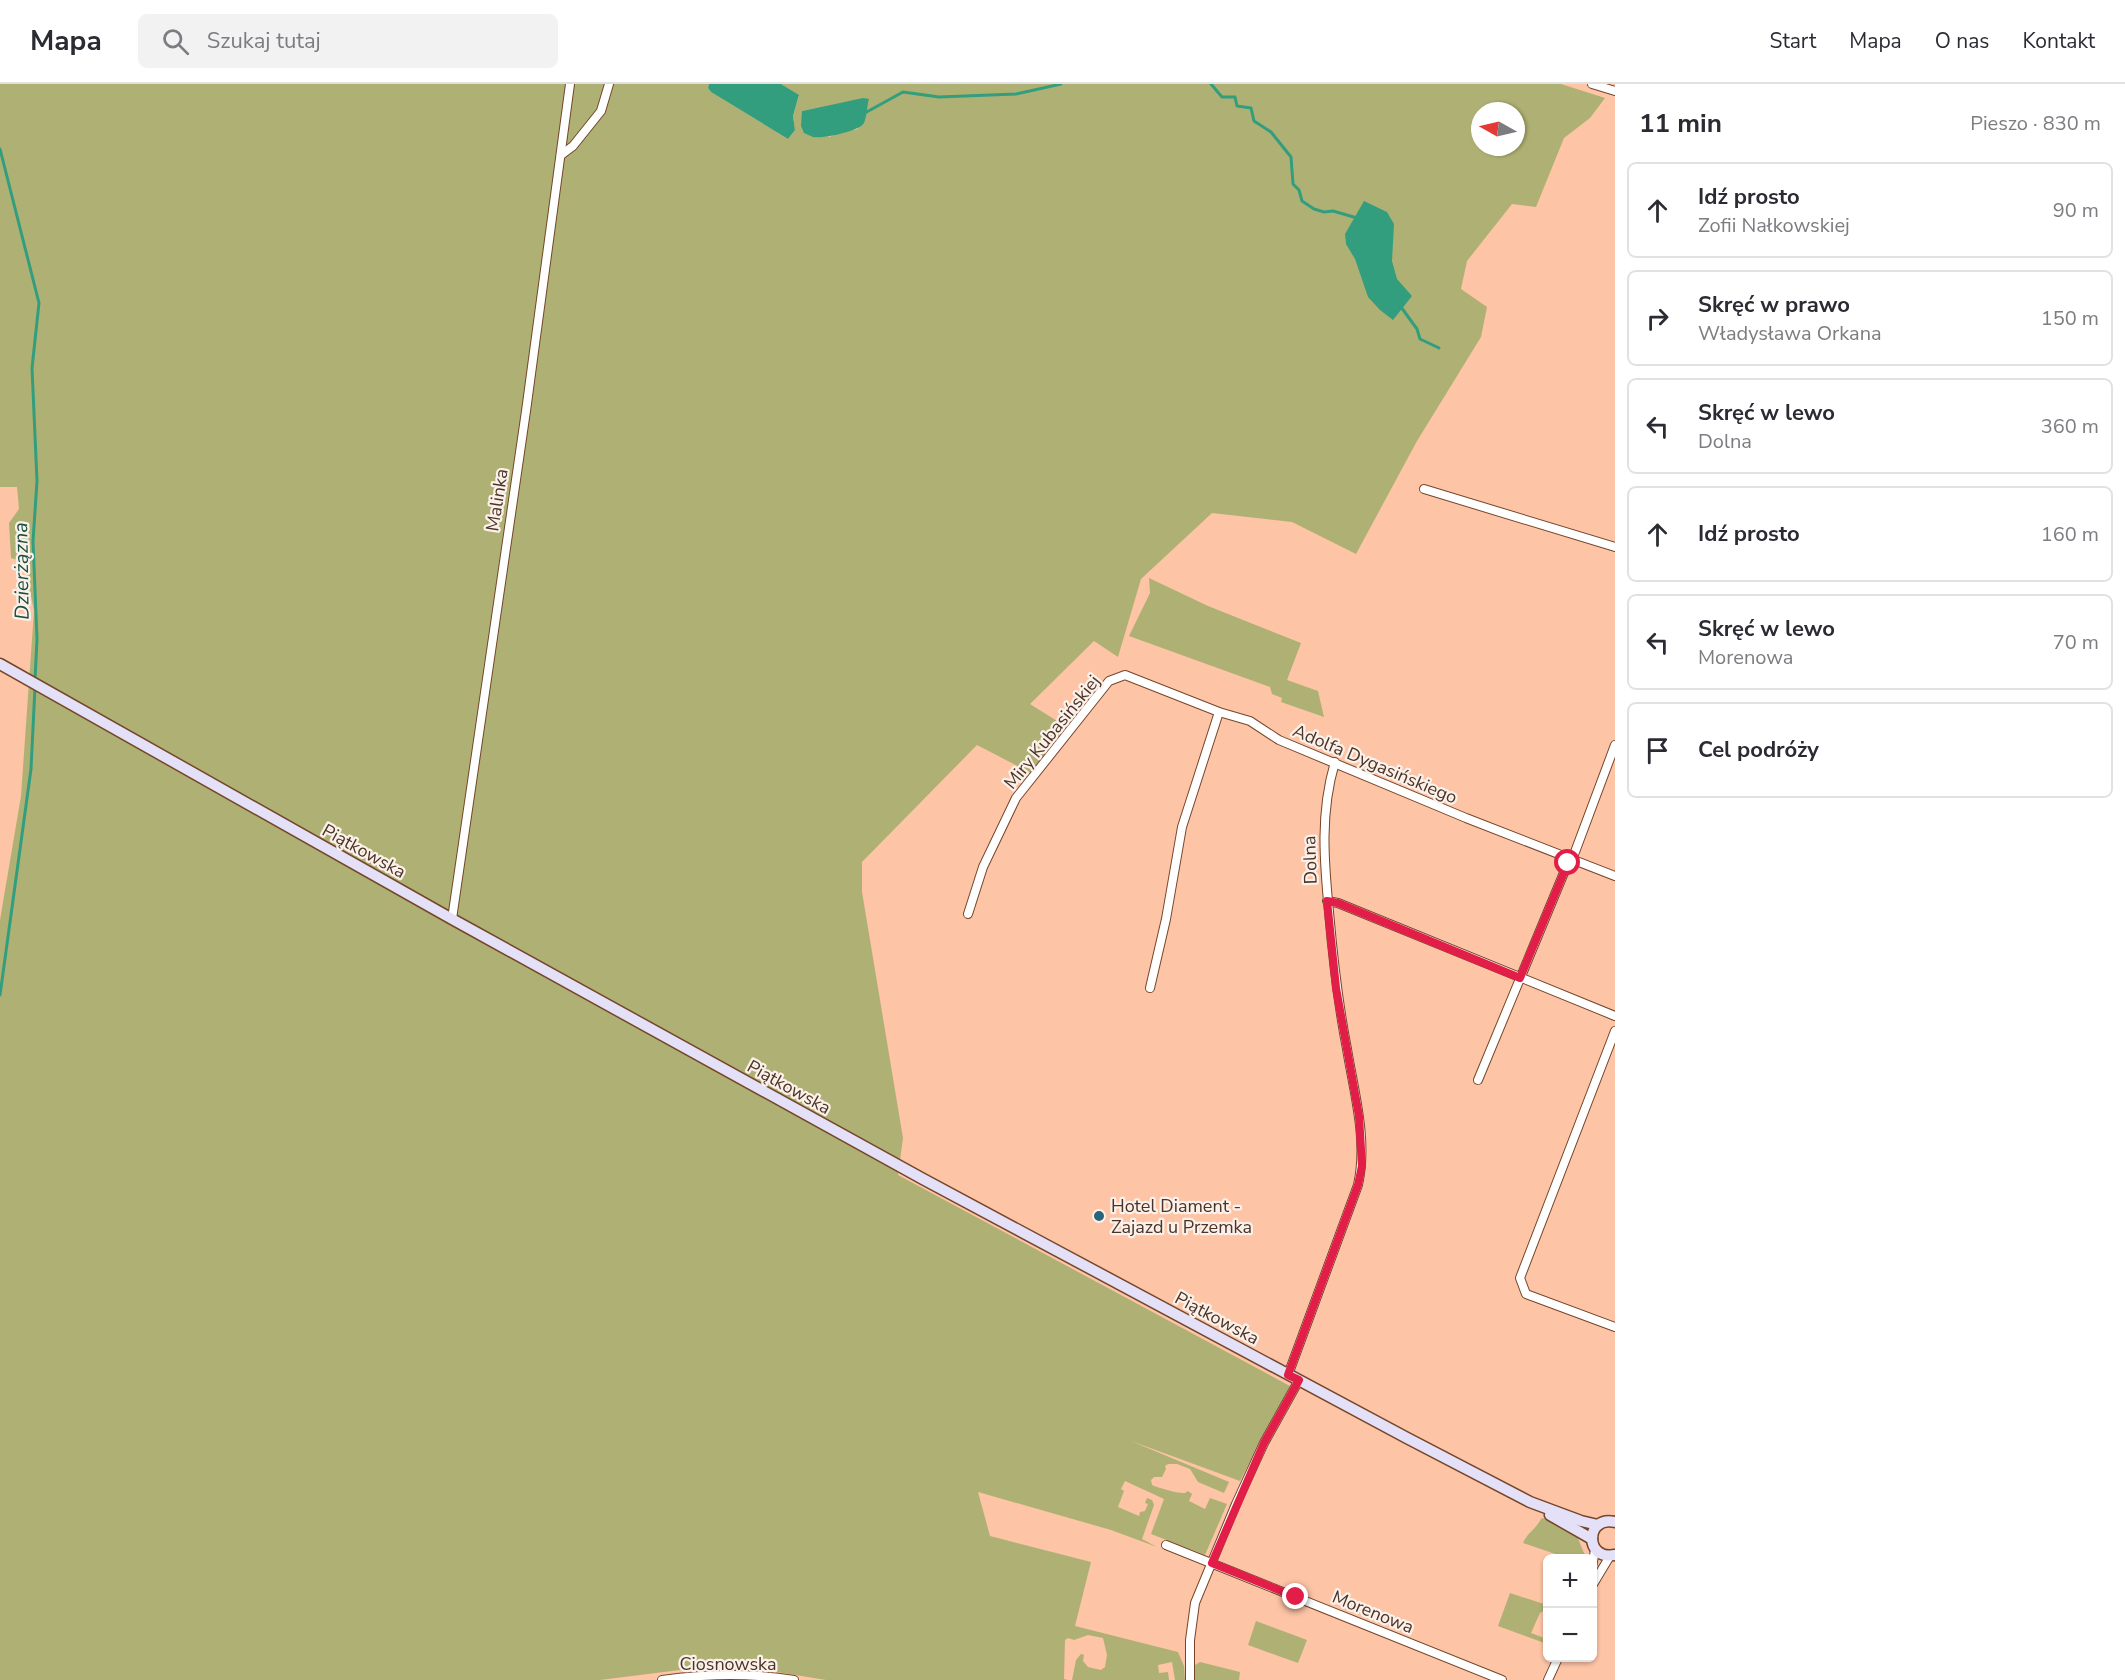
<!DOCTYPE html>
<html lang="pl">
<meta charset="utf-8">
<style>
body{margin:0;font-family:"Nunito Sans",sans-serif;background:#f2f2f3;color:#2b2b33}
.controls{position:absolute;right:18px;bottom:18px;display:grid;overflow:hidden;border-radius:9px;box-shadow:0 2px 4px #0004}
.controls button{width:54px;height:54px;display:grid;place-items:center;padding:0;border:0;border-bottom:2px solid #e1e1e2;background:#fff;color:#2b2b33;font:30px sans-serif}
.compass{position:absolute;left:1471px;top:18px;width:54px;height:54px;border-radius:50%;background:#fff;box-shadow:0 2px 4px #0004;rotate:278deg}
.stop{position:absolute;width:18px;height:18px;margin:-14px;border:4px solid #e11d48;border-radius:50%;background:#fff}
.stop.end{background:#e11d48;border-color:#fff;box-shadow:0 2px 6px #0008}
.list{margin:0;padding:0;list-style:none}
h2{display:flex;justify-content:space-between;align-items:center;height:78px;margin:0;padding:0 24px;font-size:26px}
h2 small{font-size:20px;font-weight:400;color:#7c7c81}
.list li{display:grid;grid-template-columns:39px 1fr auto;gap:18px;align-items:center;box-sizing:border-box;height:96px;margin:0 12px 12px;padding:0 12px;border:2px solid #e1e1e2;border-radius:9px}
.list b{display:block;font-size:22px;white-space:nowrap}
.list p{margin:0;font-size:20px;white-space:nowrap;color:#7c7c81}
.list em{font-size:20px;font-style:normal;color:#7c7c81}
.icon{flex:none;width:33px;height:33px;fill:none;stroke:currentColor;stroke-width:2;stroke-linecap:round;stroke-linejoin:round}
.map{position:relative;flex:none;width:1615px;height:1596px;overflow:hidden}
header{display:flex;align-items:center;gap:36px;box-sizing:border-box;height:84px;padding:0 30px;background:#fff;border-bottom:2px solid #e1e1e2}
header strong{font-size:28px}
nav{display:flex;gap:33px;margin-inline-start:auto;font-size:21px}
.search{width:420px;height:54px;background:#f2f2f3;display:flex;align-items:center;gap:15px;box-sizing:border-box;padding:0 21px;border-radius:9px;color:#7c7c81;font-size:22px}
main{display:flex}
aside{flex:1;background:#fff}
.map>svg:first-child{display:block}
.green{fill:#afb174;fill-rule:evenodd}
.water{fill:#339e7e}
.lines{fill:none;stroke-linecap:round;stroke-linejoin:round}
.stream{stroke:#339e7e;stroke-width:3}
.street-casing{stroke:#75462a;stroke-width:10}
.secondary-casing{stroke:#75462a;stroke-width:13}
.street{stroke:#fff;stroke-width:8}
.secondary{stroke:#e3e0f8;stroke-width:10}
.route{stroke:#e11d48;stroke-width:8}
.poi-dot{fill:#29637c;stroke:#fcf1ea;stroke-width:2}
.labels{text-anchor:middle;stroke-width:4.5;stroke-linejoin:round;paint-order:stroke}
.street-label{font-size:18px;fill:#4a3427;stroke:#fcf1ea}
.poi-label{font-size:18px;fill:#4a3427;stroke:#fcf1ea;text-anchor:start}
.water-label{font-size:20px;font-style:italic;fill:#154f3e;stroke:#fcf1ea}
</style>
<header>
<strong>Mapa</strong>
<div class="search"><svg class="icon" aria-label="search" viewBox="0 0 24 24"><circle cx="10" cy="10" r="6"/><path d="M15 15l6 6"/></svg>Szukaj tutaj</div>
<nav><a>Start</a><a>Mapa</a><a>O nas</a><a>Kontakt</a></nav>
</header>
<main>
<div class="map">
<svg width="1615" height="1596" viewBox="0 0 1615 1596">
<rect width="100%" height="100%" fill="#fdc4a6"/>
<!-- green -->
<g class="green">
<path d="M0,0h709l-1,4 3,4 77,47 7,-9 -2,-14 6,-20 -18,-12h780l44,14 -15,20 -26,20 -28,69 -24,-3 -45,57 -6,28 26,18 -6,30 -64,104 -61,113 -64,-32 -80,-9 -71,66 -23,78 -24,-16 -64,63 35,22 -34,47 -54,-28 -115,117v30l41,246 -5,37 392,211 -50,95 -109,-40 98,41 -5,11 -26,-11 -8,-13 -13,-5h-9l-3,2 1,3 -4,8h-8l-3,3 1,5c7,3 27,9 33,8l3,-2 4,3 -3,7 16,8 5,-11 17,6 -22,51 -54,-21 13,-35 -39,-18 -4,8 3,2 -6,16 21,9 1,-4 5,-1 3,-7 -3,-1 2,-5 5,2 2,5 -12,34 15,8 -46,-17 -133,-38 12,44 101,26 -16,64 103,26 6,14 1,14h-10l-3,-18 -14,3 1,8 9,-1 1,8h-97l4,-20 5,-6 3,1 -1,6 5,6 13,3 4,-3 2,-12 -4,-17 -15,-3 -14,5 -6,-2 -3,2 -1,39 4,1h-242l-49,-8 -81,-4 -96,12h-600v-760l21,-124 13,-185 -10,-49 -13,-4 -2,-35 10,-14 -2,-22h-17zM850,17l8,28 -15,3 -14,5 -27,-26zM1480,27h36v36h-36z"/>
<path d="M1149,494l59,28 93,37 -14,37 31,11 6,26 -43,-15 1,-4 -10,-4 -2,-7 -141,-51 21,-43z"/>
<path d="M1543,1434l34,18 9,22h-19l-44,-15c4,-10 13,-14 18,-24z"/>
<path d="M1510,1509l37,12v4l-7,4 -9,20 16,6v5l-49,-18z"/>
<path d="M1256,1537l51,19 -9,23 -50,-18z"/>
<path d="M1200,1578l40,10 -1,8h-45l-2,-13z"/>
</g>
<!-- water -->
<g class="water">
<path d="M709,0h72l18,11 -6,21 2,14 -7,9 -77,-47 -3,-4z"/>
<path d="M863,14l6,1c-2,7 -2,17 -5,24 -4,8 -41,16 -51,14 -3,-1 -6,-3 -9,-4l-3,-7 1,-15z"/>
<path d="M1364,117l23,11 7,12 -2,37 5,18 15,17 -19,24 -13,-10 -12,-13 -13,-38 -9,-15 -1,-10z"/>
</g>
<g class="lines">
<!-- stream -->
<g class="stream">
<path d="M1211,0l11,13h13l2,9 14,2 3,13 17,11 20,25 2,27 6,6 3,11 12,8 10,3 9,-1 24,7"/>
<path d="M863,30l40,-22 36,5 77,-3 45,-10"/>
<path d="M0,65l39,154 -7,65 5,113 -4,60 4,98 -2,41"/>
<path d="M1401,223l16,22 3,10 19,9"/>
<path d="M0,911l31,-226 4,-82"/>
</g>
<defs>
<g id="street">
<path d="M1592,0l23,7"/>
<path d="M561,71l12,-9 28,-35 8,-27"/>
<path d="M1424,405l191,58"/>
<path d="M1327,817l11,2 277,113"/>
<path d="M968,830l15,-47 33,-69 93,-117 16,-6 94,37 31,9 29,19 187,78 149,58"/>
<path d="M452,835l74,-508 44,-327"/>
<path d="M1150,904l16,-69 16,-92 37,-115"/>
<path d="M1615,947l-95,247 6,16 89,33"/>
<path d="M1478,996l90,-217 7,-11 40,-107"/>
<path d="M1288,1291l70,-190c10,-45 -4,-93 -11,-136 -9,-46 -14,-91 -18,-137 -5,-51 -9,-100 6,-150"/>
<path d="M1166,1461l336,135"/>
<path d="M1592,1483l3,-17"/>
<path d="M1592,1502l18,-30"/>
<path d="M662,1596c43,-6 89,-7 132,0"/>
<path d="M1190,1596v-40l5,-37 41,-99 28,-61 35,-63"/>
<path d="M1548,1596l10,-22"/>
</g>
<g id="secondary">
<path d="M0,580l452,255 471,260 484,259 123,64 51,19 17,4"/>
<path d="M1550,1431l42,24"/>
<path d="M1615,1438c-30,-7 -31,39 0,33"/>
</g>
</defs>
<!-- street casing -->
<use href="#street" class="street-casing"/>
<!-- secondary casing -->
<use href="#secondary" class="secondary-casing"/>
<!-- street -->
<use href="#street" class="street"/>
<!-- secondary -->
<use href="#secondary" class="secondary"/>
</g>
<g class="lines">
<!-- route -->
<path class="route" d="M1296,1513l-84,-34 52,-120 35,-63 -11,-5 70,-190 4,-19 -3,-50 -23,-128 -9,-87 11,2 182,75 48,-115"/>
</g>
<!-- markers -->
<circle class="poi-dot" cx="1099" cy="1132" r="6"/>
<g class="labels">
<!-- street labels -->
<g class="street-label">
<text transform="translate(497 416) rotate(-81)" y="6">Malinka</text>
<text transform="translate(1052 648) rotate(-51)" y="6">Miry Kubasińskiej</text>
<text transform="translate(1375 680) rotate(23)" y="6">Adolfa Dygasińskiego</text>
<text transform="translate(364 767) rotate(29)" y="6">Piątkowska</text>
<text transform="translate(1310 776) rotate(-92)" y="6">Dolna</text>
<text transform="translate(789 1003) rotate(29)" y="6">Piątkowska</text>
<text transform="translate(1217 1234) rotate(28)" y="6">Piątkowska</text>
<text transform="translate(1373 1528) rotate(22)" y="6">Morenowa</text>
<text x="728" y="1586">Ciosnowska</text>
</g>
<!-- poi labels -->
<g class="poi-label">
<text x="1111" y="1128">Hotel Diament -<tspan x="1111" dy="21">Zajazd u Przemka</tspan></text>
</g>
<!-- water labels -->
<g class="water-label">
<text transform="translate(21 487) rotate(-91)" y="7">Dzierżązna</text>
</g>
</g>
</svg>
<div class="controls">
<button>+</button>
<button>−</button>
</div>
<svg class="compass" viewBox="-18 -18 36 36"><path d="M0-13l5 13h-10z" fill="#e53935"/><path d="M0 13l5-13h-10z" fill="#7c7c81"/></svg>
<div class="stop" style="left:1568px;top:779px"></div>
<div class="stop end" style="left:1296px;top:1513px"></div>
</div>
<aside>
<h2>11 min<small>Pieszo · 830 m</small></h2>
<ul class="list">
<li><svg class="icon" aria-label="ahead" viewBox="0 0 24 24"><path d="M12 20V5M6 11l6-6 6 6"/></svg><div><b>Idź prosto</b><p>Zofii Nałkowskiej</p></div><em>90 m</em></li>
<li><svg class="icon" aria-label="right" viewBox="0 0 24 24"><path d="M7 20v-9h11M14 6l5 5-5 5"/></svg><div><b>Skręć w prawo</b><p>Władysława Orkana</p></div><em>150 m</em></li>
<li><svg class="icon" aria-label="left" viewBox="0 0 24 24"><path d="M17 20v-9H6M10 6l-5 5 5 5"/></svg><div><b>Skręć w lewo</b><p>Dolna</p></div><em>360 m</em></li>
<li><svg class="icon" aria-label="ahead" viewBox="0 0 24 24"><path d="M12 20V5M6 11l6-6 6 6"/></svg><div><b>Idź prosto</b></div><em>160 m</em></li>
<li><svg class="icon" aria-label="left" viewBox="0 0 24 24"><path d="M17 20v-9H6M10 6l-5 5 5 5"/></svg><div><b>Skręć w lewo</b><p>Morenowa</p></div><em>70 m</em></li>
<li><svg class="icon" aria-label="arrive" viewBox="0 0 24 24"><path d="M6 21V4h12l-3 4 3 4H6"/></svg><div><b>Cel podróży</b></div></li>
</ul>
</aside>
</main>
